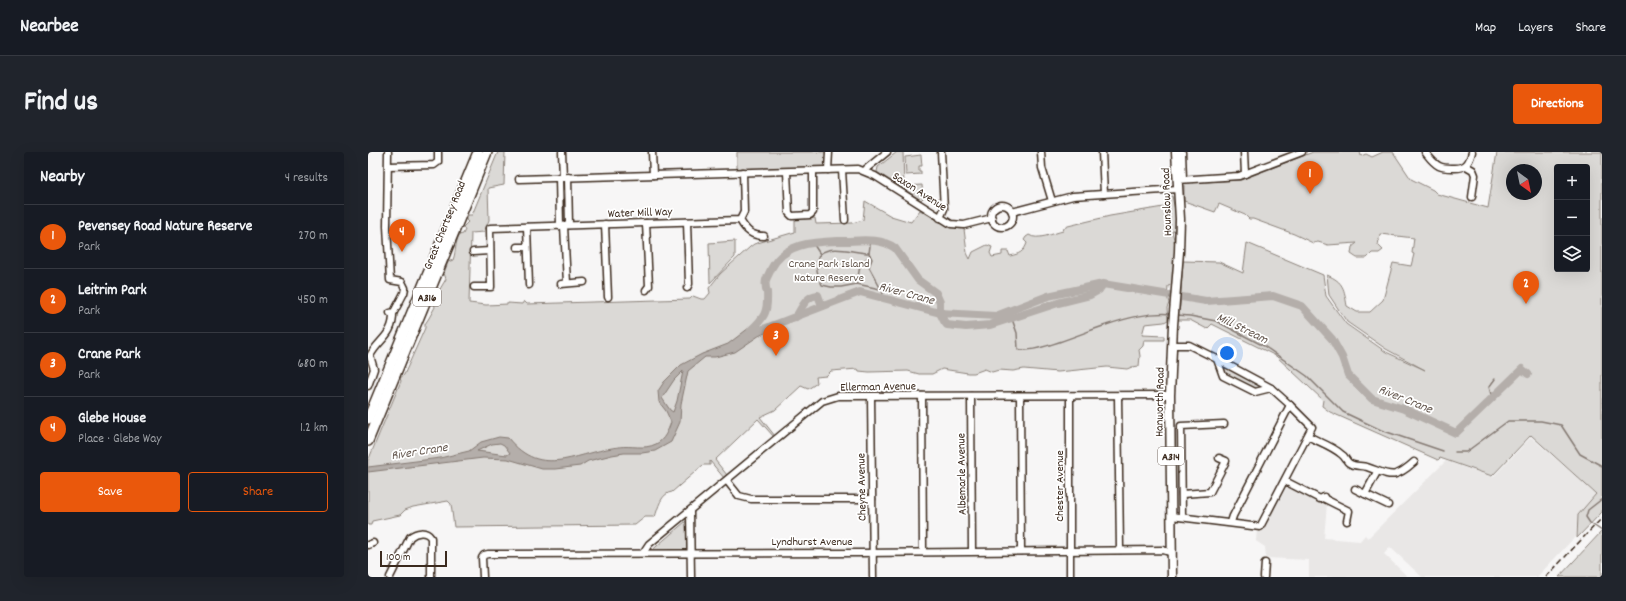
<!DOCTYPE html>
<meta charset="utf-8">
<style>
body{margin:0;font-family:Dekko,sans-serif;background:#20242c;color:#f1f3f6}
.controls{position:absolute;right:12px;top:12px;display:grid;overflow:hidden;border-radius:4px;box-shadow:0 4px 16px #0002}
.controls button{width:36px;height:36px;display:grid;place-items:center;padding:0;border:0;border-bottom:1px solid #363941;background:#171b24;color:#f1f3f6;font:20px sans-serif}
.compass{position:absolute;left:1138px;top:12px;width:36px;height:36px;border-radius:50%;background:#171b24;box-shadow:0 4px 16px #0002;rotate:147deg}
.scale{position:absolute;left:12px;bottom:10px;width:67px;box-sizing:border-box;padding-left:4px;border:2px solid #3b2a1e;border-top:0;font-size:11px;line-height:14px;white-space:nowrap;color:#3b2a1e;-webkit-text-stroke:3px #fff;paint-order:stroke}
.you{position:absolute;left:859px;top:201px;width:14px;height:14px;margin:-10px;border:3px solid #fff;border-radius:50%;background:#1a73e8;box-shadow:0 0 0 6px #1a73e833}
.badge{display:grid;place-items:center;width:26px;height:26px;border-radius:50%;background:#ea580c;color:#fff;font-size:13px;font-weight:700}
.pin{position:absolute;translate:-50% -33px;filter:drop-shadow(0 1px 2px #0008)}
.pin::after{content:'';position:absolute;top:21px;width:14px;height:12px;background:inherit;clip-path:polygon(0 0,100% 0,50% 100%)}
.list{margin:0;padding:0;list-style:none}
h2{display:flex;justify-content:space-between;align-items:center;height:52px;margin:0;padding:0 16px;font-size:17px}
h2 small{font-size:13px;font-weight:400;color:#9ea1a6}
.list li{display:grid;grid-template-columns:26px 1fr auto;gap:12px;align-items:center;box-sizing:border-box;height:64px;padding:0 16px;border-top:1px solid #363941}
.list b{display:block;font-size:15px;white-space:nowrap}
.list p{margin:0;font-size:13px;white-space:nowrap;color:#9ea1a6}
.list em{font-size:13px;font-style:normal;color:#9ea1a6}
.actions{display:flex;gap:8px;padding:12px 16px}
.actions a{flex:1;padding:9px 0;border:1px solid #ea580c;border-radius:4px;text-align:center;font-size:14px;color:#ea580c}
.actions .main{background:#ea580c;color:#fff}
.icon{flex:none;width:22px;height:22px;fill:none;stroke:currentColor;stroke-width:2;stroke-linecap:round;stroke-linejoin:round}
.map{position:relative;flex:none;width:1234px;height:425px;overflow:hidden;border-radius:4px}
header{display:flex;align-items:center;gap:24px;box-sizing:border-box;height:56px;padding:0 20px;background:#171b24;border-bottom:1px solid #363941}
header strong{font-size:19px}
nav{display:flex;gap:22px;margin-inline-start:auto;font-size:14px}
.intro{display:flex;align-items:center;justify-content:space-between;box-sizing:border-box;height:96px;padding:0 24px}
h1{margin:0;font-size:28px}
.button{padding:10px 18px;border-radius:4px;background:#ea580c;color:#fff;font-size:14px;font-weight:700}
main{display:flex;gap:24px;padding:0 24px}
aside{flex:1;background:#171b24;border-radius:4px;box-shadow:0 4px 16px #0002}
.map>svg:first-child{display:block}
.built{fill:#e9e7e6}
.green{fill:#dbd9d6;stroke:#8b827a;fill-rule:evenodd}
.water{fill:#b4aeaa;stroke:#847972;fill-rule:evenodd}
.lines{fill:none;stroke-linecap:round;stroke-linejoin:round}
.stream{stroke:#847972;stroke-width:1.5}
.river{stroke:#b4aeaa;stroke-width:8}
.minor-casing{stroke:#3b2a1e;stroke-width:9}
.major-casing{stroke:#3b2a1e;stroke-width:11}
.highway-casing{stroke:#3b2a1e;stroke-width:12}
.minor{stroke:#fff;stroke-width:6}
.major{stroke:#fff;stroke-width:8}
.highway{stroke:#fff;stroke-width:9}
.rail{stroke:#3b2a1e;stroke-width:1.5;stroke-dasharray:6 3;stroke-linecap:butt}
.labels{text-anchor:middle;stroke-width:3.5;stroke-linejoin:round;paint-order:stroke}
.shield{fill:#fff;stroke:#766a62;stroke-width:1}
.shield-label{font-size:11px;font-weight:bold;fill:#3b2a1e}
.street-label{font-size:12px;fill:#3b2a1e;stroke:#fff}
.park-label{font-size:12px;fill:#63564c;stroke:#fff}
.water-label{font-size:13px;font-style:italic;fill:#65584f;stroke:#fff}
</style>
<header>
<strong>Nearbee</strong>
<nav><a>Map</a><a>Layers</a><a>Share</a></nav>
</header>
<div class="intro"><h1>Find us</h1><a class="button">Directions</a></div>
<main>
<aside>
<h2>Nearby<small>4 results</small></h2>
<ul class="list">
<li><span class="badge">1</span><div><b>Pevensey Road Nature Reserve</b><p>Park</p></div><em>270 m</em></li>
<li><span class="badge">2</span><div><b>Leitrim Park</b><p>Park</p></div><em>450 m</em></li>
<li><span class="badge">3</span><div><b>Crane Park</b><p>Park</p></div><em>680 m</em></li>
<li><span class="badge">4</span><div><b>Glebe House</b><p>Place · Glebe Way</p></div><em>1.2 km</em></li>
</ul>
<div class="actions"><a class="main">Save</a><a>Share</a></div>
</aside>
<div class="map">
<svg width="1234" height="425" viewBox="0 0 1234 425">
<rect width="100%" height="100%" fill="#f7f6f6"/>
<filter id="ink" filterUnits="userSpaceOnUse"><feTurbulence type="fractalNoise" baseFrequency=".025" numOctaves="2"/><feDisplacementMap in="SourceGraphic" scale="8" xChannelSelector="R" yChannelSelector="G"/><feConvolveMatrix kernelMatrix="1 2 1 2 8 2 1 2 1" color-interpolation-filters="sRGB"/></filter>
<g filter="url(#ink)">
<!-- built -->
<path class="built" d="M1163,285l65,57 -18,21 -2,21 -39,41h-115l-32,-30 -6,7 24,23h-99v-17l-43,-2 -1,-11 -9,-6 1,-12h4l5,-6 22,-38 39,19 -3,34 36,3 5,-6 3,3 78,-77 47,16z"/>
<!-- green -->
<g class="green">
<path d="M130,0h7l-1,33 -16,3 1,32 -5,12 -13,1 -2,70 17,2 22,-1v-1l14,1 2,-3 3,3 163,-5 3,-3 8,3h4l5,-6 -1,-5 11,-14 30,-27 4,-3 41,-12v-13l20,-1 1,6 36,-1 11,-3 2,-19 26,15 20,6 9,-12c12,7 30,19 44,19l3,24 3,6 3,-7 14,-7 5,2 -2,6 2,4 10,-2v-4h6l2,5c9,-2 14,-4 17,-13l-3,-3 2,-3 3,-2c8,6 25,-2 34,-4l1,-3 4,-2 42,-10 53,-9 6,-11h3l4,19v12l-4,5c6,17 2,36 0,53l-4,1 -1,10 2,7 -2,5 1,12 -4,2 -19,2 -3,11 22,1v4h-20l-1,6 -4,4 1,6 -1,10 -7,1 -5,2 -20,-2 -49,5 -34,-3 -11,2 -14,-1 -7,2 -7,-3 -11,4h-6l-26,-4 -10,5h-13l-11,-3 -39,1 -10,-1 -1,-2 -27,2 -5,5 -10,1 1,6 -9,6 -7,-3 -26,24 -15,7 15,19 -1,1 -16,-18 -43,41 12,15 -3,3 -14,-17v4h-7l-31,27c-11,1 -14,16 -17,25h-10l-10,8 -181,2 -3,-23 -3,-3 -35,6 -8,3 -5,5 -28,6 -1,4h-3v-64l33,-80 -1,-3 4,-3 21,-47v-4l4,-6 6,-11 -1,-4 4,-8 -3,-3 5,-3 6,-10 -2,-6 4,-11 5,-2c3,-8 2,-16 6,-25l4,-1 2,-4 -2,-3 5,-5 -2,-2 2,-5h4z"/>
<path d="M369,0h89v13l-1,2 -88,2z"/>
<path d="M529,0h6l1,34 18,-1 1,13 -2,2 -44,-28 1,-5z"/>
<path d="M945,0h47l1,4 5,-2 6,3 11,-5h10l18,27 22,11 4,4 51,14 9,-56h105v360l-25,26 1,-23 18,-21 -65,-59 -39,41 -52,-18 -2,2 -108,-48 -8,-6 1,-6 -47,-44 -64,-32 -5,5 -17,-9h-13l3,-14 3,-45 36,1 24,11 4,-30 76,32 3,21 20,28 40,28 39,18 -39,-21 -39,-27 -18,-27 -2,-20c17,7 17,14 20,31l10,6h13l13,-12 10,-37 18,3 3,-12 -2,-1 2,-15 -34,-4 -2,11 5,5 -4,3h-7l-5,5h-10l-6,-4 1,-7 5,-4 -29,2 -10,-3 -5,1 -19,-9 -41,-15h-4l-4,-4 -26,-11 -4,8 -31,-11v-18l57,-3zM1189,15h30v102h-30zM1144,18h24v24h-24z"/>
<path d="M553,3l1,11h-3v5h2v3l-15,1 -1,-18z"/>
<path d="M367,89v16l-25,26 -1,-40z"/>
<path d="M854,214l42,22 -8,2 -31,-16z"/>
<path d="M318,369l2,31h-38z"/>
<path d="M1234,379v46h-43z"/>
</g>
<!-- water -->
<path class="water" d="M390,169l7,12 -5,2 -25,17 -20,5h-10l-17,14 -7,33 -1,18 -9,20 -16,9 -13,2h-18l-12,2 -24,6 -8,5 -25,3h-13l-34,-10 -25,-1 -115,14v-5l72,-9 29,-7 12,-9 18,-5 9,1c34,42 68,14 111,9 12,-2 25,3 37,-3 8,-4 12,-13 15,-22l-5,-11 -7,-9 -1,-11 6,-9 17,-17 21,-11 26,-10zM315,219l-6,30 -4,11 -3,-2 -8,-12 12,-18zM132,291l4,2 6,8 -3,2 -30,-4 15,-7z"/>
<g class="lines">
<!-- stream -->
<g class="stream">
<path d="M500,88l2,6 -1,7 3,6 -3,8 14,26 -1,2"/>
<path d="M444,90l8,12c-6,9 -3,22 2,31l9,2h10l16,-3 23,5"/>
<path d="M452,102c13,-10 34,-1 49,-1"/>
<path d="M489,132l3,-19 10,-10"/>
<path d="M809,163l13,1 26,5 48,25 43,30 36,36 38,18 62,21"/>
<path d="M644,167l5,14 1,16c13,7 71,-19 88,-24 21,-7 43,-13 66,-11"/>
<path d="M1124,246l-3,-11 6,-8"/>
<path d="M1087,300h11l42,-31h33l20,4 19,29 22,12"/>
<path d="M1234,347l-14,11 -2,7 4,6 12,8"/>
</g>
<!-- river -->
<g class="river">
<path d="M428,165c6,-10 10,-21 22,-22l4,11"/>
<path d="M383,178c14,-13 17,-18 16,-38 -1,-3 -2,-8 -1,-12 1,-3 4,-8 5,-11 14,-27 44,-27 70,-28 19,0 38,-4 54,7l23,32 18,13 4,9v11l4,8 3,4 19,2 24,-2 68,-22 32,-8 9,-5 4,-6"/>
<path d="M385,181l107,-41 80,21 56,3 52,-20 55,-12 103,17 67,-5 29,10 30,33 10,18 6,18 24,24 32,10 52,24 66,-64 6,5"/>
</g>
<defs>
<g id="minor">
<path d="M20,0l-1,74 3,54 12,2 3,6 -1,5 -10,19 -4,1"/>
<path d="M194,0l1,25"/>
<path d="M284,0l1,23"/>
<path d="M673,0l1,16 10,33"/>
<path d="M734,0l2,42"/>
<path d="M814,0l1,27"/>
<path d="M876,0l1,22"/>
<path d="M1057,0c4,5 8,11 14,14 4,2 9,2 13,2 13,1 17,-4 20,-16"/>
<path d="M20,14l46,-1 4,-3v-10"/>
<path d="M1098,14l7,4 2,5 -3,22"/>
<path d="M460,18l1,-18"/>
<path d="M474,18l3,50"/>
<path d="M497,19l1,-2 21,-17"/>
<path d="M419,20l2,41 3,3 18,-1 3,-3v-41"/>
<path d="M191,25l1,49"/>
<path d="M200,25l1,48"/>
<path d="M151,27l339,-10 17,7 76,48 13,1 28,-7"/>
<path d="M810,28l61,-4 63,-24"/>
<circle cx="634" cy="64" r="11"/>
<path d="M644,60l61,-16 105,-7"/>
<path d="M572,66l4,-9 -3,-57"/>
<path d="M372,68c6,11 12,16 24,16"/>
<path d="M319,70l2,62 -2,4"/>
<path d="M278,71l3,63 -3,4"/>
<path d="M237,72l3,73"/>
<path d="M196,74l3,57"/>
<path d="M159,75l2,58"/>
<path d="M149,95h10"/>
<path d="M105,100l17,-1"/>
<path d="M193,132l23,-2"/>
<path d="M106,135h17l-1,-59 250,-8 4,-8 -1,-40"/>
<path d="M804,193h17l28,14 54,29 19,17 -57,111 -2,6"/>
<path d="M849,207l6,17 32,16 16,-4"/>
<path d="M0,234l6,-17 -4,-13c8,-16 24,-21 23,-43"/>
<path d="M503,244l2,181"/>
<path d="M554,244l1,155"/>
<path d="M603,244l1,155"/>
<path d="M652,244l1,155"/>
<path d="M702,244v181"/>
<path d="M750,244l2,154"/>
<path d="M940,284c11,6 24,10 33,18 4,2 5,7 8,9 5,4 12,2 18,4 23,8 26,14 47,-5"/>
<path d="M359,329l12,15 12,3h121"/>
<path d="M917,329l35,18 4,-2"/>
<path d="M987,337l10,5 12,-22"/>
<path d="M814,342l28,-2 16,-31 -7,-3"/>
<path d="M997,342l23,11"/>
<path d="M955,346l26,13 -2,10"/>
<path d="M322,359l1,66"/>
<path d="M803,364l89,11 52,-100 -22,-22"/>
<path d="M814,365l-1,-91 43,-2"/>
<path d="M0,393l5,-2"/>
<path d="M275,401l6,-9 173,-143 16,-5 332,-1"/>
<path d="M22,425l20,-40c6,-5 16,-7 21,1v39"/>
<path d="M115,425l-1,-19 2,-3 4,-1 372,-1 303,-3 9,3"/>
<path d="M896,425l1,-14"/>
</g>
<path id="major" d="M804,425l-2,-182 3,-70 6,-73 1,-33 -4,-67"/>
<g id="highway">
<path d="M0,267l110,-267"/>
<path d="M0,289l119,-289"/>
</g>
</defs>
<!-- minor casing -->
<use href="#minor" class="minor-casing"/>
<!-- major casing -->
<use href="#major" class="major-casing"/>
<!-- highway casing -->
<use href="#highway" class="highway-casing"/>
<!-- minor -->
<use href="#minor" class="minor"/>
<!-- major -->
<use href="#major" class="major"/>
<!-- highway -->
<use href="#highway" class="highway"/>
<!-- rail -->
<path class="rail" d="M1178,425l56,-59"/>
</g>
</g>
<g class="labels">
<!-- shield labels -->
<g class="shield">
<rect x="45" y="136" width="28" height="18" rx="3"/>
<rect x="790" y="295" width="26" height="18" rx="3"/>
</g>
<g class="shield-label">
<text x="59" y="149">A316</text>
<text x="803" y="308">A314</text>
</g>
<!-- street labels -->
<g class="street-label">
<text transform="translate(552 39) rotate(33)" y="4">Saxon Avenue</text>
<text transform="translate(798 50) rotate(-92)" y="4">Hounslow Road</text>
<text transform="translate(272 60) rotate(-2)" y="4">Water Mill Way</text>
<text transform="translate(76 73) rotate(-68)" y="4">Great Chertsey Road</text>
<text transform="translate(510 234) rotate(-1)" y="4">Ellerman Avenue</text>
<text transform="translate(791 250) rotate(-89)" y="4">Hanworth Road</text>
<text transform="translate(593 322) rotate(-91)" y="4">Albemarle Avenue</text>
<text transform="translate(691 334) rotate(-90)" y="4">Chester Avenue</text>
<text transform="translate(493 335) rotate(-91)" y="4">Cheyne Avenue</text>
<text x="444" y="393">Lyndhurst Avenue</text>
</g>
<!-- park labels -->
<g class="park-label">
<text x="461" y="115">Crane Park Island<tspan x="461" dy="14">Nature Reserve</tspan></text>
</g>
<!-- water labels -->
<g class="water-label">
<text transform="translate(539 140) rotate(15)" y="5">River Crane</text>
<text transform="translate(875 175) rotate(26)" y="5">Mill Stream</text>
<text transform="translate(1038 246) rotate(22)" y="5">River Crane</text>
<text transform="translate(51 298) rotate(-9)" y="5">River Crane</text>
</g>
</g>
</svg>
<div class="controls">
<button>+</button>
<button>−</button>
<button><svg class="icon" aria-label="layers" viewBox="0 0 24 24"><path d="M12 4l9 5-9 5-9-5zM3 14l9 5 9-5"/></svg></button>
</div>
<svg class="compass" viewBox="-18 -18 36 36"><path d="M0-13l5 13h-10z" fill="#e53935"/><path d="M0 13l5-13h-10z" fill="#9ea1a6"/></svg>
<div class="scale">100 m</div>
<div class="you"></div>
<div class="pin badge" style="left:942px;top:42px">1</div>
<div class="pin badge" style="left:1158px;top:152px">2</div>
<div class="pin badge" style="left:408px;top:204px">3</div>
<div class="pin badge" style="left:34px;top:100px">4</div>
</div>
</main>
